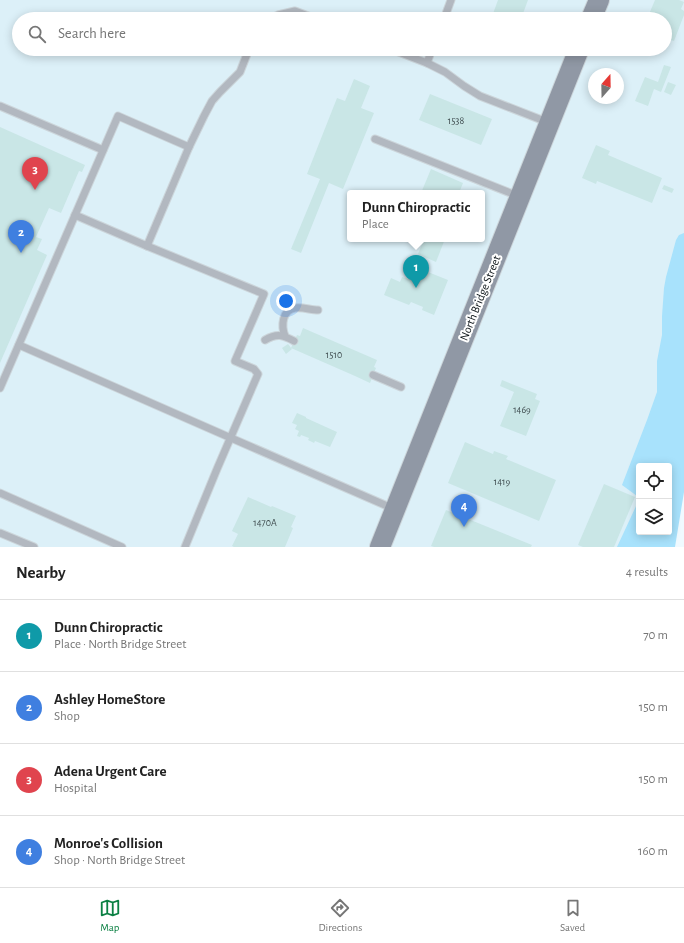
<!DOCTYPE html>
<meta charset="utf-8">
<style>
body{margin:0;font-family:"Alegreya Sans",sans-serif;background:#f6f6f6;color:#222}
.controls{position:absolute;right:12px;bottom:12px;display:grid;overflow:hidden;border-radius:4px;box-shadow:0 2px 10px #0003}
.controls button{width:36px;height:36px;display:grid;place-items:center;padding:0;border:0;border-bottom:1px solid #e0e0e0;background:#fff;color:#222;font:20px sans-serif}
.compass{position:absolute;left:588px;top:68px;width:36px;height:36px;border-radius:50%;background:#fff;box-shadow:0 2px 10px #0003;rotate:20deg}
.you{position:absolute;left:286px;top:301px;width:14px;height:14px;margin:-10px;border:3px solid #fff;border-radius:50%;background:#1a73e8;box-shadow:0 0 0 6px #1a73e833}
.badge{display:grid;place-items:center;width:26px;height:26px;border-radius:50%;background:#0b8043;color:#fff;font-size:13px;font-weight:700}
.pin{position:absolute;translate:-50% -33px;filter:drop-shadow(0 1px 2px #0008)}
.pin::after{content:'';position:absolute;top:21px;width:14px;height:12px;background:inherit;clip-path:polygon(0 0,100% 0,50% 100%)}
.popup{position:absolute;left:347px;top:190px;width:138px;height:52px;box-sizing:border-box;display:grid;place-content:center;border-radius:4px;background:#fff;filter:drop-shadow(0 1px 3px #0005);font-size:13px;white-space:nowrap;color:#767676}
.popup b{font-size:15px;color:#222}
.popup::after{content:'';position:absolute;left:50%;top:100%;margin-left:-8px;border:8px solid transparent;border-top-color:#fff}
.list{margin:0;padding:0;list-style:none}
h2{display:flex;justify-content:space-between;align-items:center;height:52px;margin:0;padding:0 16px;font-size:17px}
h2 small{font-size:13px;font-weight:400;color:#767676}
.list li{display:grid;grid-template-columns:26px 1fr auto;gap:12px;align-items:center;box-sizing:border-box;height:72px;padding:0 16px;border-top:1px solid #e0e0e0}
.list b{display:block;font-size:15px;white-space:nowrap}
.list p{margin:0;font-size:13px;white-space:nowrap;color:#767676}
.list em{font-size:13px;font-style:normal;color:#767676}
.icon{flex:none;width:22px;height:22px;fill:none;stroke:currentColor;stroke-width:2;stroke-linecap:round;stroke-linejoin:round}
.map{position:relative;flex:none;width:684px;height:547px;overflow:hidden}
.search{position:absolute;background:#fff;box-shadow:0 2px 10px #0003;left:12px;right:12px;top:12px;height:44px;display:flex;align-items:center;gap:10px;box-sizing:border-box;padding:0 14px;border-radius:22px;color:#767676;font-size:15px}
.sheet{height:340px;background:#fff}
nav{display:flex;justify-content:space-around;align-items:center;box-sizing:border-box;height:56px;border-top:1px solid #e0e0e0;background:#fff;font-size:11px;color:#767676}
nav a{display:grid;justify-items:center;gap:2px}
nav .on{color:#0b8043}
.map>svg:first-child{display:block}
.built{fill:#dcf0f8;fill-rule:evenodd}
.green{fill:#a8e2fc;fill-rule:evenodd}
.building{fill:#c9e6e6}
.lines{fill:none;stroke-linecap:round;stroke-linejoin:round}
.service-casing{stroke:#ccd5da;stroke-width:9}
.secondary-casing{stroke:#ccd5da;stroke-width:22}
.service{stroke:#b2b8c0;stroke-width:7}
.secondary{stroke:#9098a5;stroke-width:20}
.labels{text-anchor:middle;stroke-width:4;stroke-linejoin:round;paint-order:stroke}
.number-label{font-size:10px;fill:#3c494c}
.street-label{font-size:12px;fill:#0d1519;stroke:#fff}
</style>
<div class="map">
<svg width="684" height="547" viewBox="0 0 684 547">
<rect width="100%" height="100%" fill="#f0faff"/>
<!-- built -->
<path class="built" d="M0,0h684v412l-15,54h-30v66l22,15h-661zM19,19h646v30h-646zM594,74h24v24h-24zM350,193h132v46h-132z"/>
<!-- green -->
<path class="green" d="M684,233v259l-9,55h-58l20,-43v-8l-15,-11 25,-65 10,-28v-31l5,-26v-19l2,-28 2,-11 10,-37 3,-5zM639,466h30v66h-30z"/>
<!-- building -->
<g class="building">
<path d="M498,0h30l-7,19h-30z"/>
<path d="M655,0h24l5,2 -3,7 3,2v4l-10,26 -9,-3v-19h-18z"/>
<path d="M664,65l7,2 -10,25 -7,-3 -6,17 -13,-5 10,-24 13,5z"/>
<path d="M354,79l16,7 -9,22 13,5 -31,76 -14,-6 -28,70 -10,-4 29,-70 -13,-5 30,-76 8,3z"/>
<path d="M668,82l8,3 -5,10 -7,-3z"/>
<path d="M430,94l62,25 -11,26 -62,-25z"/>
<path d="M0,127l85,38 -3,7 -3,-1 -18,42 -12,-5 -13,29 6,2 -5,11 10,5 -47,108z"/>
<path d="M596,145l14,6 -2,4 54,23 -10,25 -55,-22 -1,3 -14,-6z"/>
<path d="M431,169l32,14 -4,10h-38z"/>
<path d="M664,185l10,4 -2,4 -10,-4z"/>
<path d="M424,239h21l-9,23 -18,-8z"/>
<path d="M413,266l35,14 -14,35 -12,-5 1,-3 -12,-5 -2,3 -25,-10 7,-17 9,4 2,-5 6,2z"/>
<path d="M303,328l74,32 -3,7 2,1 -6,15 -15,-7 -64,-28 6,-13 3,1z"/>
<path d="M288,344l4,5 -6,5 -4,-6z"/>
<path d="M502,380l35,14 -2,5 5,2 -14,35 -26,-10 14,-34 -14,-6z"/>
<path d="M297,413l9,4v1l31,14 -7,15 -15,-6 -1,2 -6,-3 1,-2 -8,-3 -1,2 -3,-1 2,-5 -4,-2 2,-4 -5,-2z"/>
<path d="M465,442l28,12 1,-3 14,5 -2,3 50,21 -17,41 -91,-38z"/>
<path d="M604,484l31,13 -21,50h-31l-5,-2z"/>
<path d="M248,497l23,10 1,-1 24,10 -5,11 2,1 -8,19h-51l-2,-1 6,-12 -6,-3z"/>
<path d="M446,510l86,35 -1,2h-97l-3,-1z"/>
</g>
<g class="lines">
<defs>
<g id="service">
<path d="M269,19l9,-4 17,-4 21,8"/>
<path d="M444,19l7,-19"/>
<path d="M391,49l36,14 18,9 19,14 16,10 67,26"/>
<path d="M427,63l5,-14"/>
<path d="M0,106l103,44"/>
<path d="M375,139l143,57"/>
<path d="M75,215l72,31 117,48 -29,67 19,8 4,5 -41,95 -32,78"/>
<path d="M147,246l42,-99 15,-31 8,-15 8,-9 20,-20 9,-23"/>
<path d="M285,336c-4,-10 -3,-26 10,-28 8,-1 16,2 23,2"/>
<path d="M265,340c12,-7 18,-5 29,1"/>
<path d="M19,345l212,93 163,71"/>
<path d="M373,375l28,12"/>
<path d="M0,388l118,-272 71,31"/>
<path d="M0,493l122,54"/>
<path d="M0,533l34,14"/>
</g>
<g id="secondary">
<path d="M591,19l8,-19"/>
<path d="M380,547c67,-166 132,-332 199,-498"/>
</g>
</defs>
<!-- service casing -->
<use href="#service" class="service-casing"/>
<!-- secondary casing -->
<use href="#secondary" class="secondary-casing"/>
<!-- service -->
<use href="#service" class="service"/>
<!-- secondary -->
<use href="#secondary" class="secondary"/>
</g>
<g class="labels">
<!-- number labels -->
<g class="number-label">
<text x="456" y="124">1538</text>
<text x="334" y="358">1510</text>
<text x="522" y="413">1469</text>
<text x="502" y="485">1419</text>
<text x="265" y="526">1470A</text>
</g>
<!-- street labels -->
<g class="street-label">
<text transform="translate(480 298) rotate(-68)" y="4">North Bridge Street</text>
</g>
</g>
</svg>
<div class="controls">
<button><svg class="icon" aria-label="locate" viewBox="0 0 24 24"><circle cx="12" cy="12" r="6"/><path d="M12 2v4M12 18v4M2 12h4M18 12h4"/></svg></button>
<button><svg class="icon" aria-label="layers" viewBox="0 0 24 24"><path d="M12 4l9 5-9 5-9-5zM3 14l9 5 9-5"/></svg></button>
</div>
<svg class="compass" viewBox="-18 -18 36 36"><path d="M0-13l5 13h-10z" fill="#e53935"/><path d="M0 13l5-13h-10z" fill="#767676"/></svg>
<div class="you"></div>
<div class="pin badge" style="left:416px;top:288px;background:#0f9aa8">1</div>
<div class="popup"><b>Dunn Chiropractic</b>Place</div>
<div class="pin badge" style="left:21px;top:253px;background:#3f7fe0">2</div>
<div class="pin badge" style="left:35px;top:190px;background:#e0444e">3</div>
<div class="pin badge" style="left:464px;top:527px;background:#3f7fe0">4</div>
<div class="search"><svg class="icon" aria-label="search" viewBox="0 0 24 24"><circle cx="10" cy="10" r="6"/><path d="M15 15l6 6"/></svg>Search here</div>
</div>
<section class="sheet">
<h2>Nearby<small>4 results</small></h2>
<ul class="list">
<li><span class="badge" style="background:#0f9aa8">1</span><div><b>Dunn Chiropractic</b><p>Place · North Bridge Street</p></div><em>70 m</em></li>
<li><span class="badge" style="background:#3f7fe0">2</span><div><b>Ashley HomeStore</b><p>Shop</p></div><em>150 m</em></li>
<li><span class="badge" style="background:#e0444e">3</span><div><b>Adena Urgent Care</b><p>Hospital</p></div><em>150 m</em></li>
<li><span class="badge" style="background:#3f7fe0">4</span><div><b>Monroe's Collision</b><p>Shop · North Bridge Street</p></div><em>160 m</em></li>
</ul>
</section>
<nav>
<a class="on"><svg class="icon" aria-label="map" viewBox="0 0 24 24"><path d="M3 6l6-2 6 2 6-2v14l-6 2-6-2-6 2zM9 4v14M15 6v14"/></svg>Map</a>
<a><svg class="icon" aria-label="directions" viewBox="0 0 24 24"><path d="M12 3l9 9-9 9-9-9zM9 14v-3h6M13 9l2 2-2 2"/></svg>Directions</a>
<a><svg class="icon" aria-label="saved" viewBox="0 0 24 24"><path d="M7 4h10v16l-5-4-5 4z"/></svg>Saved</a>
</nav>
